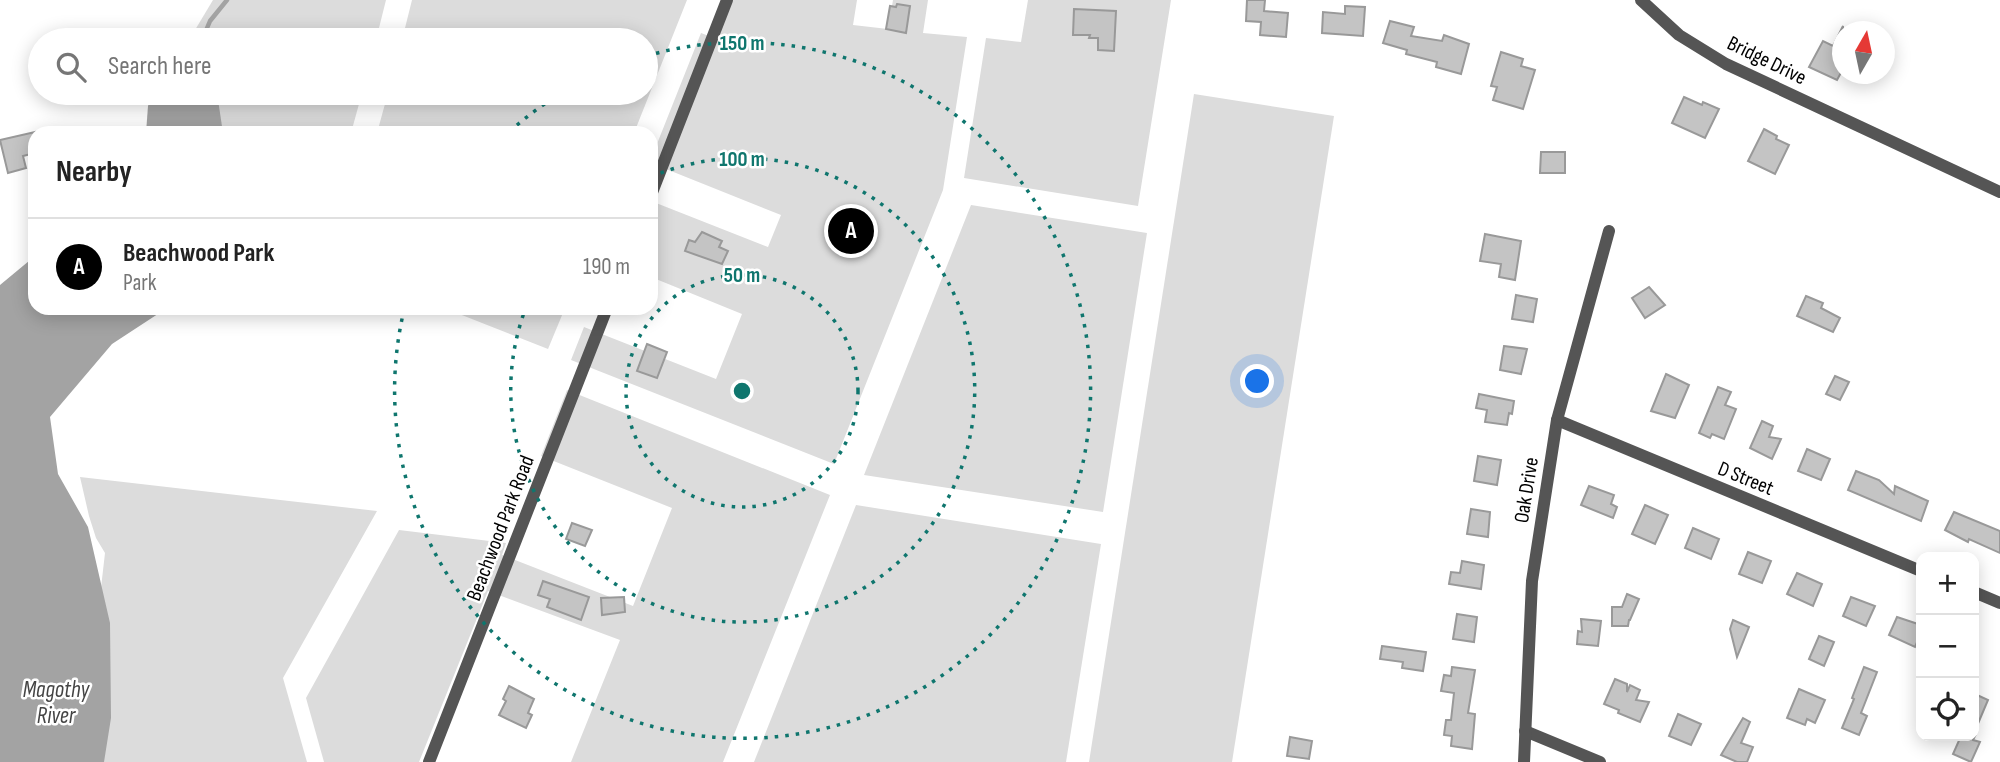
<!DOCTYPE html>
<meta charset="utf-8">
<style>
body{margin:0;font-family:"Sofia Sans Condensed",sans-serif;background:#f6f6f6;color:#222}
.controls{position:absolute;right:21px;bottom:21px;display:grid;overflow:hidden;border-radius:14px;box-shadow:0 4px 18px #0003}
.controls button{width:63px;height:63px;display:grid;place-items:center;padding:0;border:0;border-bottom:2px solid #e0e0e0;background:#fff;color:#222;font:35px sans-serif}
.compass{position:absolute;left:1832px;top:21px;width:63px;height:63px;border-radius:50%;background:#fff;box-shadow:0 4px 18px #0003;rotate:9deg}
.you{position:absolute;left:1258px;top:382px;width:24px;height:24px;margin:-18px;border:5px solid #fff;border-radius:50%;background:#1a73e8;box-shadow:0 0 0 10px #1a73e833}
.badge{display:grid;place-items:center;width:46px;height:46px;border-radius:50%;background:#000;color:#fff;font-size:23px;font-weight:700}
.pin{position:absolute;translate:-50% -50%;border:4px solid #fff;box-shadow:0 2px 7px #0006}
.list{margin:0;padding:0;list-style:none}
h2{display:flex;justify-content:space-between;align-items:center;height:91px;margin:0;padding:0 28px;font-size:30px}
h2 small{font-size:23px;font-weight:400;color:#767676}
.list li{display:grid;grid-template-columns:46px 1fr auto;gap:21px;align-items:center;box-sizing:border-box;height:98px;padding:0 28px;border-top:2px solid #e0e0e0}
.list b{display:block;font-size:26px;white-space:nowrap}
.list p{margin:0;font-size:23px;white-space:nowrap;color:#767676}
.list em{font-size:23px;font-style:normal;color:#767676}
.icon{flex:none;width:38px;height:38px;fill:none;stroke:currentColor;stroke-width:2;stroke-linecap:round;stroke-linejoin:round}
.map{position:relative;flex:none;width:2000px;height:762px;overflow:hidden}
.search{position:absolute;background:#fff;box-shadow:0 4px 18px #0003;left:28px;top:28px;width:630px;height:77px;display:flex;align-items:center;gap:18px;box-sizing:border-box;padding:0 24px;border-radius:38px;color:#767676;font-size:26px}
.panel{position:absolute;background:#fff;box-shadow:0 4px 18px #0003;left:28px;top:126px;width:630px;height:189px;border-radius:21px}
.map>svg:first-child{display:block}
.green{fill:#dcdcdc}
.water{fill:#a3a3a3}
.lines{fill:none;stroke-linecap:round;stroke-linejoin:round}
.stream{stroke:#a3a3a3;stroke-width:4.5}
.building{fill:#c4c4c4;stroke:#999;stroke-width:2}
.minor{stroke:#555;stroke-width:12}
.ring{fill:none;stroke:#0f766e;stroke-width:3.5;stroke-dasharray:3.5 7}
.labels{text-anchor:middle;stroke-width:5;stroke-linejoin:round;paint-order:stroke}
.street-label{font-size:21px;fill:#000;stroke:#fff}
.water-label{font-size:23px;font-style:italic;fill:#444;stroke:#fff}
.centre{fill:#0f766e;stroke:#fff;stroke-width:3.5}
.ring-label{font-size:21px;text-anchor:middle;font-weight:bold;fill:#0f766e;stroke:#fff;stroke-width:5;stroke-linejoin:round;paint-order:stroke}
</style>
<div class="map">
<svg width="2000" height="762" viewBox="0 0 2000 762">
<rect width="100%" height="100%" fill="#fff"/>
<!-- green -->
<g class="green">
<path d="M213,0h173l-10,40h-187z"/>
<path d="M412,0h275l-53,133h-257l11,-40h258v-53h-244z"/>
<path d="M723,0h134l-4,25 35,4 5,-29h35l-5,33 44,4 -24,153 -109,274 -263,-104 13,-33 132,52 26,-65 -91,-37v-76l117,46 13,-32 -130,-52v-4l50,-126 8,3z"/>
<path d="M1028,0h143l-33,206 -174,-28 22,-140 35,4z"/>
<path d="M205,93h157l-11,40h-145z"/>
<path d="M1194,94l140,22 -102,646h-143z"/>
<path d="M971,205l176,28 -44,279 -239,-37z"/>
<path d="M444,308h121l-17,41z"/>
<path d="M567,390l263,105 -107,267h-152l49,-122 -132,-49 -69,171h-95l-18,-64 93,-168 107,13 -4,12 131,51 39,-98 -131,-52z"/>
<path d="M80,477l297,34 -94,167 24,84h-226l24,-209 -9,-15 -7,-22z"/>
<path d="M856,505l245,39 -35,218h-312z"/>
</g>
<!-- water -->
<g class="water">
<path d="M153,93h64l6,40h-77l2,-27z"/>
<path d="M35,256v52h132l-55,36 -62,73 8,57 30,53 22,96 1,95 -7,44h-104v-477z"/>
</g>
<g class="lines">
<!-- stream -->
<path class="stream" d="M202,40l8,-19 17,-21"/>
</g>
<!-- building -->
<g class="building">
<path d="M1247,0h18l-1,11 24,2 -2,24 -26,-2 1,-13 -15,-1z"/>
<path d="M897,4l13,2 -4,27 -20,-4 4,-23 6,1z"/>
<path d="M1345,6l20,1 -2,29 -41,-3 1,-21 22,2z"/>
<path d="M1074,9l42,2 -2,40 -16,-1v-12h-9l1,-3h-17z"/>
<path d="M1390,21l24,6 -3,9 31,5 2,-6 25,9 -8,30 -25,-7 1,-5 -31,-8 1,-4 -24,-7z"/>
<path d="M1843,26v43l-6,11 -28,-13 14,-26 10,5z"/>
<path d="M1501,52l22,7 -2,7 14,4 -12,39 -30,-9 4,-13 -6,-1z"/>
<path d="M1684,97l18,8 1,-3 16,7 -14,29 -33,-15z"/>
<path d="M1764,129l13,7 -1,3 13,6 -14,29 -27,-13z"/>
<path d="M35,132v21l-12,3 3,12 -18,5 -8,-33z"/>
<path d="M1541,152h24v21h-25z"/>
<path d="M702,232l20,9 -3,6 9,4 -6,13 -37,-13 4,-11 6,2z"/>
<path d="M1485,234l36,7 -6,39 -16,-3 2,-13 -21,-3z"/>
<path d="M1649,287l16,18 -20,13 -13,-20z"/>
<path d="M1516,295l21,4 -4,23 -21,-3z"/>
<path d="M1806,296l17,7 -2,5 19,10 -7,14 -36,-16z"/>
<path d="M647,344l20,8 -10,26 -20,-7z"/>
<path d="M1504,346l23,3 -6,25 -21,-4z"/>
<path d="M1666,374l23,11 -14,33 -24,-7z"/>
<path d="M1835,376l14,6 -9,18 -14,-6z"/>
<path d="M1718,387l13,5 -6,13 11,4 -12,30 -12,-5 -2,4 -11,-5z"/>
<path d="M1479,394l35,7 -2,13 -3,-1 -2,12 -22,-3 2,-12 -11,-2z"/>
<path d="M1762,421l11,5 -4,11 12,2 -9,20 -22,-11z"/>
<path d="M1807,449l23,10 -9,21 -23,-9z"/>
<path d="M1478,456l23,4 -4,25 -23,-4z"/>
<path d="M1856,471l23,9 15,14 1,-8 33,15 -7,20 -73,-31z"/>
<path d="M1589,486l25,9 -3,9 6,3 -4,11 -32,-13z"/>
<path d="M1645,505l23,10 -13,29 -23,-10z"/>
<path d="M1471,509l19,3 -2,25 -21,-3z"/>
<path d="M1954,512l46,19v22l-31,-14 -1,3 -23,-12z"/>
<path d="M572,523l20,7 -7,16 -19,-7z"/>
<path d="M1693,528l26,11 -8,20 -26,-11z"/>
<path d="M1748,552l23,9 -9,22 -23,-9z"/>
<path d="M1462,561l22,4 -3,24 -32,-5 2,-12 9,1z"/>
<path d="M1797,573l25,11 -9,22 -26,-12z"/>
<path d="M543,581l46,16 -8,23 -34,-13 3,-8 -12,-4z"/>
<path d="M1627,594l12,5 -9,21h-1l-1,6h-16v-19h10z"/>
<path d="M624,597l1,15 -23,3 -1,-17z"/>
<path d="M1851,597l24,9 -9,20 -23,-10z"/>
<path d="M1457,614l20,3 -3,25 -21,-3z"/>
<path d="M1897,617l24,8v8l-6,14 -26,-12z"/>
<path d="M1581,619l20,2 -3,25 -21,-2 1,-13 4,1z"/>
<path d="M1733,620l16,7 -12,30 -7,-28z"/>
<path d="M1819,636l15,6 -10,24 -15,-7z"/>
<path d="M1382,646l44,6 -3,19 -21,-3 1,-6 -23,-3z"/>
<path d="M1452,667l23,3 -7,43 7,1 -3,35 -21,-3 1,-10 -8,-1 2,-15h5l3,-27 -13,-2 3,-16 7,1z"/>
<path d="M1864,667l13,5 -16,41 6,3 -8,19 -17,-7 12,-29 -2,-1z"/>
<path d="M1615,679l12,5v8l3,-7 10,5 -4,10 13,2 -9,20 -22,-9 1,-3 -15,-6z"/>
<path d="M509,686l25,13 -6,14 4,2 -6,13 -27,-13 7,-14 -3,-2z"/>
<path d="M1799,689l26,11 -10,23 -8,-4 -2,6 -18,-7z"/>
<path d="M1977,695l11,5 -14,33v-30z"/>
<path d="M1678,714l23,10 -10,21 -22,-9z"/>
<path d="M1743,718l7,4 -9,21 12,4 -6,15h-10l-16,-7z"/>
<path d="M1961,736h14l-2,4 7,2 -9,20 -18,-8z"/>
<path d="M1290,737l22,4 -3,18 -22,-3z"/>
</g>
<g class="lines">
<!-- minor -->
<g class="minor">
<path d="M1641,0l38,35 47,29 274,128"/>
<path d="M651,195l76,-195"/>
<path d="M1557,420l364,151"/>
<path d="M1974,592l26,11"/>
<path d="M1525,731l75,31"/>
<path d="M429,762l178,-454"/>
<path d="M1524,762l8,-181 25,-161 52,-189"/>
</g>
</g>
<!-- distance rings -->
<g class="ring">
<circle cx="742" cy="391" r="116"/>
<path d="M651 177A232 232 0 1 1 525 310"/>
<path d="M509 132A348 348 0 0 1 560 94M646 56A348 348 0 1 1 404 310"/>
</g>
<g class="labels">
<!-- street labels -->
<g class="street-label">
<text transform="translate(1767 60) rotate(26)" y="7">Bridge Drive</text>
<text transform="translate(1746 478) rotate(22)" y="7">D Street</text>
<text transform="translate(1526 490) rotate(-81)" y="7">Oak Drive</text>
<text transform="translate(500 528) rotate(-69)" y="7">Beachwood Park Road</text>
</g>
<!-- water labels -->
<g class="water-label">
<text x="56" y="697">Magothy<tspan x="56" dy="26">River</tspan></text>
</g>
</g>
<circle cx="742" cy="391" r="10" class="centre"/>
<g class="ring-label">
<text x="742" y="50">150 m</text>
<text x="742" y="166">100 m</text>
<text x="742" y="282">50 m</text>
</g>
</svg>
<div class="controls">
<button>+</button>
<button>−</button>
<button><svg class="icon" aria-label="locate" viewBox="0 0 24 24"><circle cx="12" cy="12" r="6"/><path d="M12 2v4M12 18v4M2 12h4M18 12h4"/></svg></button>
</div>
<svg class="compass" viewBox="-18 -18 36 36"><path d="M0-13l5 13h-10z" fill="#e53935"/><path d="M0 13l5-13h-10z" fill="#767676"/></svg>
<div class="you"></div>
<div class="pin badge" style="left:851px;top:231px">A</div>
<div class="search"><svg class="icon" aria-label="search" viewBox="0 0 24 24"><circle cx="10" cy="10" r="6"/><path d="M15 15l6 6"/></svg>Search here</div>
<section class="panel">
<h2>Nearby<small></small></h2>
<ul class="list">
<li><span class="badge">A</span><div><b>Beachwood Park</b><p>Park</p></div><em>190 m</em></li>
</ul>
</section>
</div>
